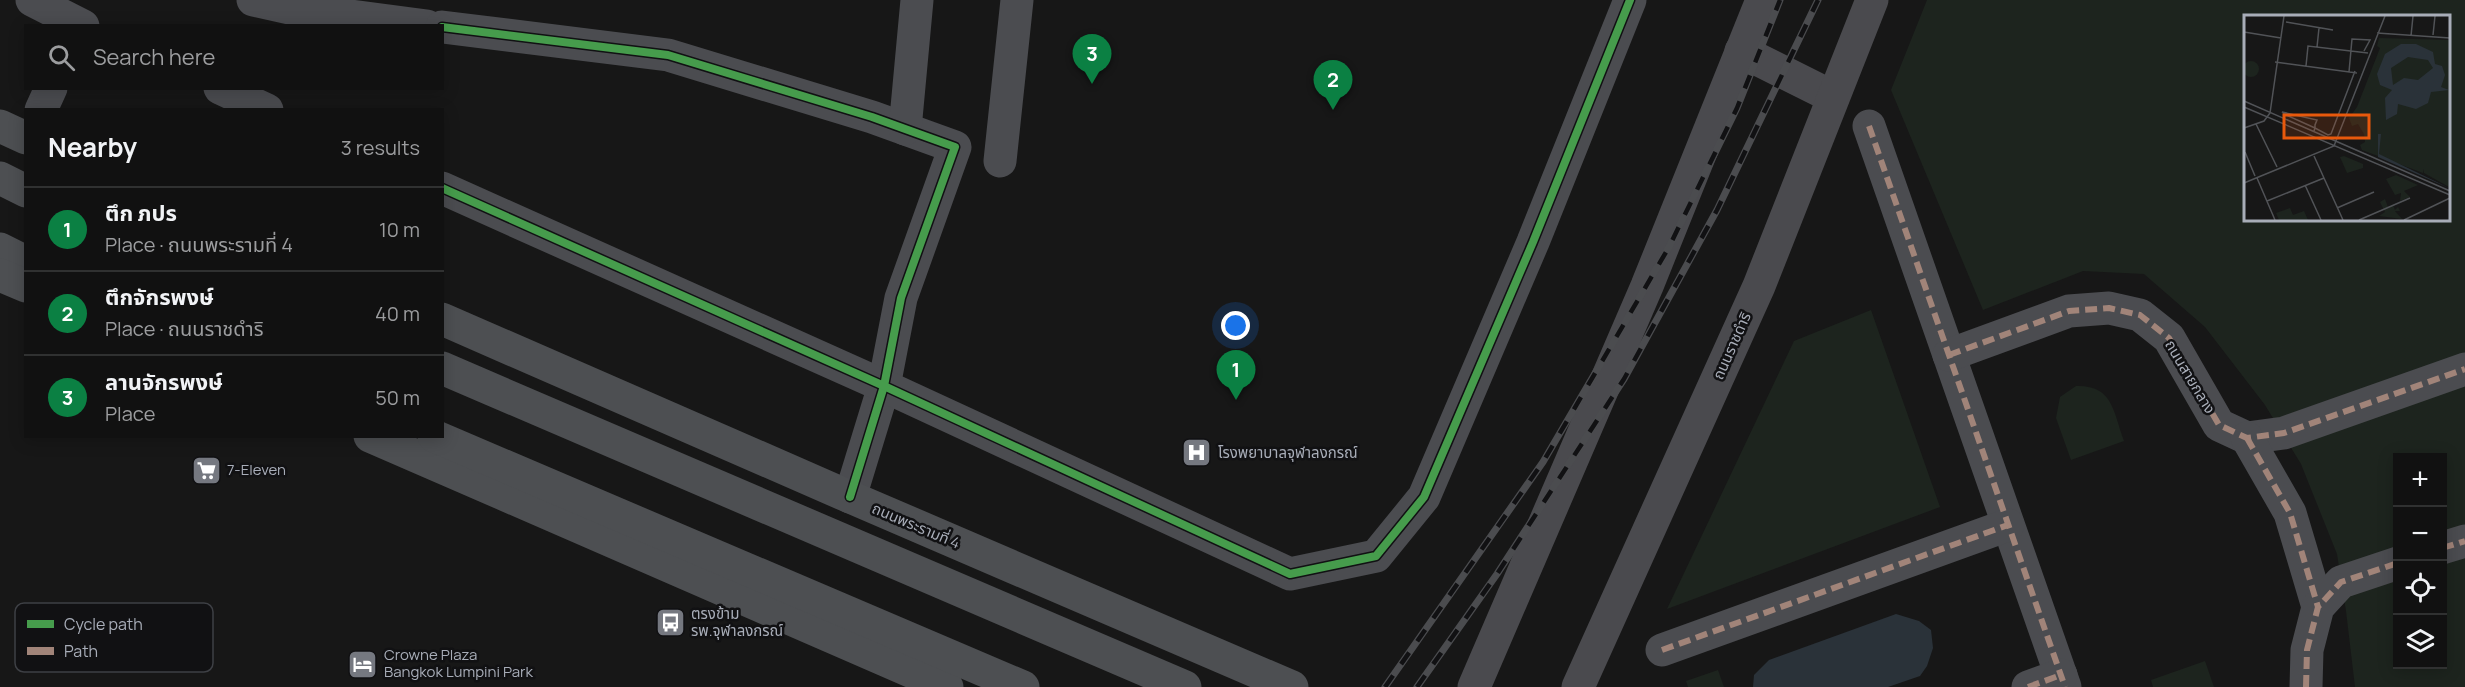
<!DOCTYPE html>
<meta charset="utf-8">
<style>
body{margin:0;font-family:Manrope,"Noto Sans Thai",sans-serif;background:#1a1a1a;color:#f1f3f6}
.controls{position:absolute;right:18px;bottom:18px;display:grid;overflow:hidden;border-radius:0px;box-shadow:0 3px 15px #0003}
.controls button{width:54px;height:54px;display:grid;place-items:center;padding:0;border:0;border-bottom:2px solid #303131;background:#111;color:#f1f3f6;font:30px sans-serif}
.you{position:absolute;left:1236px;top:326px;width:21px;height:21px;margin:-15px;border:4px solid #fff;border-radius:50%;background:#1a73e8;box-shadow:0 0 0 9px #1a73e833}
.badge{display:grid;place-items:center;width:39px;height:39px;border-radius:50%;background:#0b8043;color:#fff;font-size:20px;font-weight:700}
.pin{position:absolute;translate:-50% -50px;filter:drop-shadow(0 2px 3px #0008)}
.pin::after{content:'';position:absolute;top:32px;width:21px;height:18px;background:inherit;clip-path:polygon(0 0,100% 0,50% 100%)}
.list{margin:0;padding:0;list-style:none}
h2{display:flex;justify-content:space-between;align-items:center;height:78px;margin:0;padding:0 24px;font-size:26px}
h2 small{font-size:20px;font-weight:400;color:#9c9d9f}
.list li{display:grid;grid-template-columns:39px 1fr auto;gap:18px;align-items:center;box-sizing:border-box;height:84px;padding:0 24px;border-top:2px solid #303131}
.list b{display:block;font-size:22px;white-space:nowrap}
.list p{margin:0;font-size:20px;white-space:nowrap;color:#9c9d9f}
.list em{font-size:20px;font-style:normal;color:#9c9d9f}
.icon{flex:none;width:33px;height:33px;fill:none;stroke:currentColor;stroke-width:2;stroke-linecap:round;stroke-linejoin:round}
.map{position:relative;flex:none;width:2465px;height:687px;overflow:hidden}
.search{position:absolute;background:#111;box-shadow:0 3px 15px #0003;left:24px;top:24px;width:420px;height:66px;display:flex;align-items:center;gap:15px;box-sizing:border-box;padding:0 21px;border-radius:0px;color:#9c9d9f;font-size:22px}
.panel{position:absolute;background:#111;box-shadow:0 3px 15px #0003;left:24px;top:108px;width:420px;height:330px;border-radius:0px}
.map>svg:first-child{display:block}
.green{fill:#1d241e;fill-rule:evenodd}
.water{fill:#2a3239}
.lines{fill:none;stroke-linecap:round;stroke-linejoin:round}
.pedestrian{stroke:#4b4c50;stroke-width:33}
.minor{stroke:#4b4c50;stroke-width:33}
.secondary{stroke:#4a4a4e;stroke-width:33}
.primary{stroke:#4d4f52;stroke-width:33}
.rail-casing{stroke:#4b4c4f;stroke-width:7}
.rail{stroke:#111113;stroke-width:4.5;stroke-dasharray:14;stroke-linecap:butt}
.quiet{stroke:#a18479;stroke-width:6;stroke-dasharray:12 6;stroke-linecap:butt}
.cycleway-casing{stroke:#111113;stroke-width:11}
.cycleway{stroke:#469c4c;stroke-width:8}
.labels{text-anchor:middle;stroke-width:5;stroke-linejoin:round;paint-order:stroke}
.street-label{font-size:15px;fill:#a8adb8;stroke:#111113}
.poi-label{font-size:15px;fill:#a8adb8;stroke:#111113;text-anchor:start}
.inset-road{fill:none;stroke:#515357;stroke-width:1.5}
.view{fill:#e8590c;fill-opacity:0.15;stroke:#e8590c;stroke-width:3}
.inset-edge{fill:none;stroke:#a8adb8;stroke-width:3}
.key{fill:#111113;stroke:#3e4045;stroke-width:1.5}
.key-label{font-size:16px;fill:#a8adb8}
</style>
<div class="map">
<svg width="2465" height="687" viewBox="0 0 2465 687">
<rect width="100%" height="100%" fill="#171717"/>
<!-- green -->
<g class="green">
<path d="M1927,0h538v687h-110l-9,-76 -9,-57 -36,-90 -36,-59 -60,-78 -61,-53 -61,-3 -100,39 -92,-220zM2246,16h202v203h-202zM2398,458h44v206h-44z"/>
<path d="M1871,310l69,197 -273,102 127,-268z"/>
<path d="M2076,386c37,-1 37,25 48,55l-53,19 -15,-42 4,-21z"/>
<path d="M2205,661l9,26h-61l-2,-7z"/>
<path d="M1718,670l6,17h-36l-2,-6z"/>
</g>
<!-- water -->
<path class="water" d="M1896,614l23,7 12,9 2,18 -6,18 -7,10 -32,11h-135l1,-12 15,-15z"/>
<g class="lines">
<!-- pedestrian -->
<g class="pedestrian">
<path d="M1869,126l196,561"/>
<path d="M1949,355l120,-44 40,-3 31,7 29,23 50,87 28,13 37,-5 181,-64"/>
<path d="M2247,438l43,75 28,94"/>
<path d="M2442,548l23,-7"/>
<path d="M1662,650l346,-125"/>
<path d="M2028,687l33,-12"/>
<path d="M2306,687l1,-37 11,-43 23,-25 57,-19"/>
</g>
<!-- minor -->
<g class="minor">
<path d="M32,0l51,26"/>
<path d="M253,0l36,8 138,18"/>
<path d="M442,27l226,28 204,62 83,30 -54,151 -17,88 -34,111"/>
<path d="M220,88l47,22"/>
<path d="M41,110l10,-22"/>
<path d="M905,129l12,-129"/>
<path d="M1000,161l17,-161"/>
<path d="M442,188l442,198 406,188 86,-18 48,-59 109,-255 97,-242"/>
</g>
<!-- secondary -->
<g class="secondary">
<path d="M1741,51l92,46"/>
<path d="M1474,687l173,-401 115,-286"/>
<path d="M1578,687l181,-401 113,-286"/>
</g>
<!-- primary -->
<g class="primary">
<path d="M0,126l26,12"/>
<path d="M0,178l26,13"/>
<path d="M0,249l26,13"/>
<path d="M0,275l26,11"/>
<path d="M442,319l408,178 442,190"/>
<path d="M442,368l743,319"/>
<path d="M370,436l577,251"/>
<path d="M434,436l589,251"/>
</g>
<defs>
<g id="rail">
<path d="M1385,687l158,-225 126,-215 68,-139 43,-108"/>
<path d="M1417,687l80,-113 127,-195 93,-169 101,-210"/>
</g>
</defs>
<!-- rail casing -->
<use href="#rail" class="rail-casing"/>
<!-- rail -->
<use href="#rail" class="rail"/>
<!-- quiet -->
<g class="quiet">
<path d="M1869,126l196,561"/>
<path d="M1949,355l120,-44 40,-3 31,7 29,23 50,87 28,13 37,-5 181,-64"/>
<path d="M2247,438l43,75 28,94"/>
<path d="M2442,548l23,-7"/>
<path d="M1662,650l346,-125"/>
<path d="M2028,687l33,-12"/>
<path d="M2306,687l1,-37 11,-43 23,-25 57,-19"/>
</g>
<defs>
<g id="cycleway">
<path d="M442,27l226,28 204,62 83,30 -54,151 -17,88 -34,111"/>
<path d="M442,188l442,198 406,188 86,-18 48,-59 109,-255 97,-242"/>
</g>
</defs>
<!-- cycleway casing -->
<use href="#cycleway" class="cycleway-casing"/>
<!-- cycleway -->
<use href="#cycleway" class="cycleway"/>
</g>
<!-- icons -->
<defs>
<symbol id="hospital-square" viewBox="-11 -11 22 22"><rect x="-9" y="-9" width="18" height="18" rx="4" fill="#757880" stroke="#111113"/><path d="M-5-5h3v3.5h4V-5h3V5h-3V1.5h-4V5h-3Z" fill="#fff"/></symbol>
<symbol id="supermarket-square" viewBox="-11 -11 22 22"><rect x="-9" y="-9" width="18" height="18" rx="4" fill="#757880" stroke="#111113"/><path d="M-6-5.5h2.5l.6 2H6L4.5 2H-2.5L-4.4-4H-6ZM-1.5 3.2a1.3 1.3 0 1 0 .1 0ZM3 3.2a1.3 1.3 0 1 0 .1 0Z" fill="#fff"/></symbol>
<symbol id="bus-square" viewBox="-11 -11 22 22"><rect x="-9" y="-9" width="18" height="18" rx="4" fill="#757880" stroke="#111113"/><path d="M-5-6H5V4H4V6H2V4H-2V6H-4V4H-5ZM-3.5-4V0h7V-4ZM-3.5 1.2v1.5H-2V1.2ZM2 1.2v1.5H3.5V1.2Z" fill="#fff"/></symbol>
<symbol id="hotel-square" viewBox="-11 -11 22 22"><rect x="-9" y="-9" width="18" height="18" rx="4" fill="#757880" stroke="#111113"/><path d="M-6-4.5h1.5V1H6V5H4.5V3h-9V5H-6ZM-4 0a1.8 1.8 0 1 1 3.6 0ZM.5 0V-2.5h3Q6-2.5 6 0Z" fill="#fff"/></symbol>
</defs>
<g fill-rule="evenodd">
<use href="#hospital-square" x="1180" y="436" width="33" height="33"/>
<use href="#supermarket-square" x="190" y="454" width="33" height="33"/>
<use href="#bus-square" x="654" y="606" width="33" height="33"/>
<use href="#hotel-square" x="346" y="648" width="33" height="33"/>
</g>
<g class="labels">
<!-- street labels -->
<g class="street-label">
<text transform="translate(1732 346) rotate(-66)" y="5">ถนนราชดำริ</text>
<text transform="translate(2190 377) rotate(59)" y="5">ถนนสายกลาง</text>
<text transform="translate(916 526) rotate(23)" y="5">ถนนพระรามที่ 4</text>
</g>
<!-- poi labels -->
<g class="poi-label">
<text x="1218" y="458">โรงพยาบาลจุฬาลงกรณ์</text>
<text x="227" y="475">7-Eleven</text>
<text x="691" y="619">ตรงข้าม<tspan x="691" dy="17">รพ.จุฬาลงกรณ์</tspan></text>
<text x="384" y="660">Crowne Plaza<tspan x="384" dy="17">Bangkok Lumpini Park</tspan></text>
</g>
</g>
<!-- overview -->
<g transform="translate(2244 15)">
<rect width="206" height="206" fill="#171717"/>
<path d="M135,23l70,2v147l-25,-14v-4l-1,4 -61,-23 -2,-5 5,-3 -1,-8 -6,-10 -6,2 -3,-8 8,-11 23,-59 -3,-2zM-1 54a8 8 0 1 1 16 0a8 8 0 1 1-16 0ZM100,141l19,8v4l-16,5 -7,-16zM152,160l22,10 -14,6 6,6 -10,4 1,-8 -6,2 -9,-16zM141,184l3,8 5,-2 2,5 3,-3 2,4h-5l7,8 -23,-3 6,-4 -5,-10zM46,193l3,7 11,-4 4,9h-29l-3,-7z" fill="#1d241e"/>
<path d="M157,29h15l17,8 2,12 7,2 3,9 -4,12 8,3 -18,2 -3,11 -12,6 -18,-5 -1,10 -11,6 -1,-22 7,-8 -12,-5 -3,-11 8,-20zM164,42l20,3 5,8 -15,12 -14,-2 -11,7 -2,-17zM134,119h3l-2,20 70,34 -71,-31z" fill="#2a3239" fill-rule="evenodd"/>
<path class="inset-road" d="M42,7l47,8M0,17l37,6M133,18l73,5M189,20l2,-19M167,21l2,-20M73,32l2,-19M31,47l82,11M62,51l2,-20 60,7M105,57l3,-33 18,1 -6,11M0,86l206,90M0,92l206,88M12,109l21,43M0,113l20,-7 6,-8 14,-97M70,116l1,-3v-3l2,-5 -35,-8 4,3 29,13 13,7 3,-1 24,-63M1,137l10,24M70,141l29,64M13,163l18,42M0,168l90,-37 51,-130M61,170l16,35M23,186l57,-23M93,193l37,-16M115,205l51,-22M160,205l46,-22"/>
<path class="view" d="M40,100h85v23h-85z"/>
<rect width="206" height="206" class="inset-edge"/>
</g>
<!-- legend -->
<rect x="15" y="603" width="198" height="69" rx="9" class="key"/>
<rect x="27" y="620" width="27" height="8" fill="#469c4c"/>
<rect x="27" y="647" width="27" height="8" fill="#a18479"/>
<g class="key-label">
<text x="64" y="630">Cycle path</text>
<text x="64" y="657">Path</text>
</g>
</svg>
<div class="controls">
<button>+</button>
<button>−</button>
<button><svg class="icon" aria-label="locate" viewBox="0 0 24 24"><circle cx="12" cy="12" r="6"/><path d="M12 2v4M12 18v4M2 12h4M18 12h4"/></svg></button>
<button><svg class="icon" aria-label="layers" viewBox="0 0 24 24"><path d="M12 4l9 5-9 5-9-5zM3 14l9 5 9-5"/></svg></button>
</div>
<div class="you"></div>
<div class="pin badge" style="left:1236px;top:400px">1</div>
<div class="pin badge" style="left:1333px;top:110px">2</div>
<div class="pin badge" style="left:1092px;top:84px">3</div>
<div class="search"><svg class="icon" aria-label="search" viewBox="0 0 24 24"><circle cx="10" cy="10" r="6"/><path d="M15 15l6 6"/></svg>Search here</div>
<section class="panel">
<h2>Nearby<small>3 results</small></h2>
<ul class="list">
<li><span class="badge">1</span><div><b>ตึก ภปร</b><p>Place · ถนนพระรามที่ 4</p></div><em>10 m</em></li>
<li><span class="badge">2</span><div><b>ตึกจักรพงษ์</b><p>Place · ถนนราชดำริ</p></div><em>40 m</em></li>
<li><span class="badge">3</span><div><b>ลานจักรพงษ์</b><p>Place</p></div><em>50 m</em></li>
</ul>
</section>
</div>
